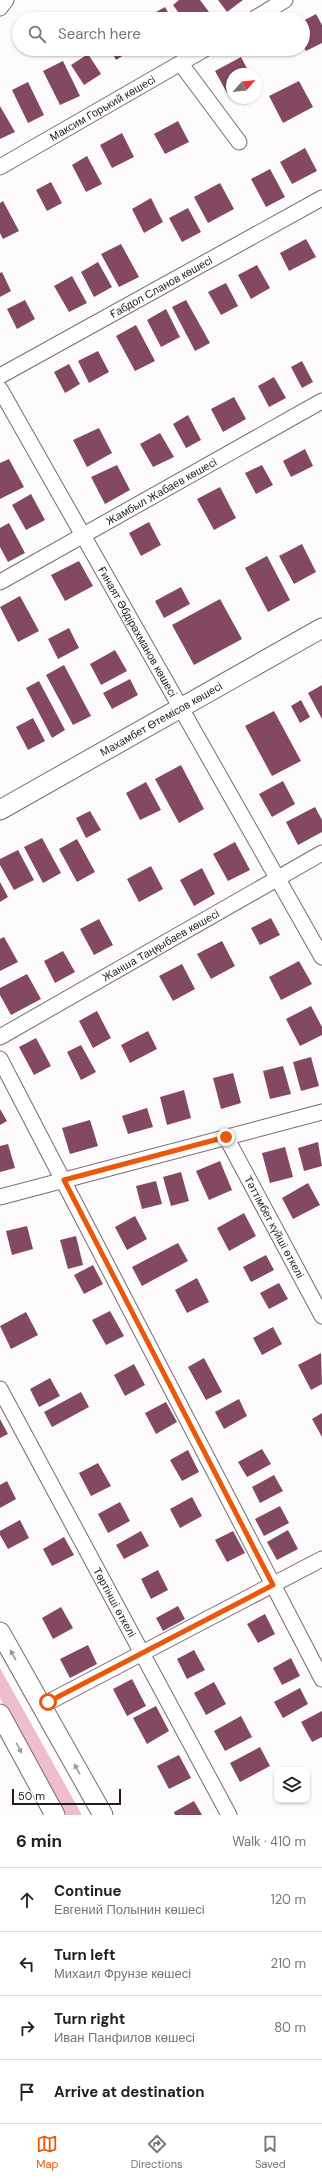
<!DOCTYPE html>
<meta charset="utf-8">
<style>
body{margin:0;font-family:"DM Sans",sans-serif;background:#f2f2f2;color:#202124}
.controls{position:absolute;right:12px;bottom:12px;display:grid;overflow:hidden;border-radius:8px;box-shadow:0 1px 3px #0004}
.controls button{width:36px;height:36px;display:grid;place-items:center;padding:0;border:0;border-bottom:1px solid #e0e0e0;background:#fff;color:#202124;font:20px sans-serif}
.compass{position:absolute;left:226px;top:68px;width:36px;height:36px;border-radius:50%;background:#fff;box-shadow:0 1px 3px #0004;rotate:62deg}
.scale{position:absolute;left:12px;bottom:10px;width:109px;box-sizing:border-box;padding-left:4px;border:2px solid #221c1e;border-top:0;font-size:11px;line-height:14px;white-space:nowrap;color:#221c1e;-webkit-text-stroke:3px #fff;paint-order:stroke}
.stop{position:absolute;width:12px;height:12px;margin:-9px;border:3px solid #ea580c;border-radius:50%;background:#fff}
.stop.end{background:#ea580c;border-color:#fff;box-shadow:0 1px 4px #0008}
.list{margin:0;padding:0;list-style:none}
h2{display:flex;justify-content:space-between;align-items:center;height:52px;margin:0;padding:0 16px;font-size:17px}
h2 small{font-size:13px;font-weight:400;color:#757577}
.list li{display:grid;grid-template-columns:26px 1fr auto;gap:12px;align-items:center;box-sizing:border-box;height:64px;padding:0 16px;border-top:1px solid #e0e0e0}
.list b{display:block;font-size:15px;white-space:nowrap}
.list p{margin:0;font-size:13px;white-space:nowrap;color:#757577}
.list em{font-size:13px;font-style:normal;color:#757577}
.icon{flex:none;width:22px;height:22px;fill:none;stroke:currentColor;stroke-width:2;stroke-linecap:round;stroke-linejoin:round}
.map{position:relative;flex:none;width:322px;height:1815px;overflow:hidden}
.search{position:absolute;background:#fff;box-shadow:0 1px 3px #0004;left:12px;right:12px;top:12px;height:44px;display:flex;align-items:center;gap:10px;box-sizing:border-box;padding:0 14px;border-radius:22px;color:#757577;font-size:15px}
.sheet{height:308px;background:#fff}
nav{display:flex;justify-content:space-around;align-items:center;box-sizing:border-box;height:56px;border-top:1px solid #e0e0e0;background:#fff;font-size:11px;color:#757577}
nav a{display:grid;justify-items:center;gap:2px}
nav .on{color:#ea580c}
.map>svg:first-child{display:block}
.green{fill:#eebdd0}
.building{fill:#834862}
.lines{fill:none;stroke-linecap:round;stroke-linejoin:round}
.minor-casing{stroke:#786a6f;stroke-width:17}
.major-casing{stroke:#786a6f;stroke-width:21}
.minor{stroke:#fff;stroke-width:15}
.major{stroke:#fff;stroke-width:19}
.oneway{fill:#9c999a}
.route{stroke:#ea580c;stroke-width:5}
.labels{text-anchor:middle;stroke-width:4;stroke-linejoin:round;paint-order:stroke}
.street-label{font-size:11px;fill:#221c1e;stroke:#fff}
</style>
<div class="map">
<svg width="322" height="1815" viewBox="0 0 322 1815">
<rect width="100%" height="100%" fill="#fdfafb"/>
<!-- green -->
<path class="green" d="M0,1668l82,147h-17l-65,-117z"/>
<!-- building -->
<g class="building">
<path d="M179,0h21l9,12 -10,7h-16l-10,-14z"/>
<path d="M218,0h25l-16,12z"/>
<path d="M165,7l7,12h-29z"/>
<path d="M316,14l6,11v18l-16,8 -3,-5v-25z"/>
<path d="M110,49h24l-18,11z"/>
<path d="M88,54l13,20 -17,11 -13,-20z"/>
<path d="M241,57l9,17h-18v16l-5,3 -12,-22z"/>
<path d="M63,61l17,35 -20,9 -17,-34z"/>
<path d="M299,81l14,26 -30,16 -14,-27z"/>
<path d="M28,82l16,33 -16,8 -16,-33z"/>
<path d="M0,106l15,26 -15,7z"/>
<path d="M178,121l11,21 -24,12 -11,-20z"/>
<path d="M122,133l12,24 -22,11 -12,-23z"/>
<path d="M305,148l12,23 -25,13 -12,-22z"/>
<path d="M87,156l15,28 -16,8 -14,-27z"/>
<path d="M270,169l15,28 -19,10 -15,-28z"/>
<path d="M51,182l11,21 -15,8 -11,-21z"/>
<path d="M220,183l14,26 -26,14 -14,-26z"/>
<path d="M151,198l12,24 -19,11 -12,-24z"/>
<path d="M3,201l16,30 -16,8 -3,-6v-30z"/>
<path d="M188,208l13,24 -19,10 -13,-24z"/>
<path d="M306,239l10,18 -27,14 -9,-18z"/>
<path d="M121,244l18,33 -20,10 -18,-33z"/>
<path d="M98,262l14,25 -18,10 -13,-25z"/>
<path d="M257,265l13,23 -19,11 -13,-24z"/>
<path d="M2,272l9,19 -11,6v-24z"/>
<path d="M72,276l15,27 -18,9 -15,-26z"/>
<path d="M226,283l12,23 -17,9 -13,-23z"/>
<path d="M25,300l10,19 -18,10 -10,-20z"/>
<path d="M186,300l24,43 -15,8 -23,-44z"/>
<path d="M166,309l14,28 -19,10 -14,-27z"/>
<path d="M136,325l19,36 -20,10 -19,-35z"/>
<path d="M98,351l11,21 -20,11 -11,-22z"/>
<path d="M302,361l11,21 -11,6 -11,-21z"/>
<path d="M69,364l11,20 -15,9 -11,-21z"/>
<path d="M274,377l12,21 -17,9 -11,-21z"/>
<path d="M234,397l12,22 -23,13 -12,-23z"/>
<path d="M188,415l13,25 -15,8 -13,-24z"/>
<path d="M99,428l13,25 -25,14 -14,-27z"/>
<path d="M160,433l14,24 -21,10 -13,-23z"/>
<path d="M305,449l8,17 -22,11 -8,-16z"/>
<path d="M9,459l15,28 -24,12v-36z"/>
<path d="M117,465l13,25 -25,14 -14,-27z"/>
<path d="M262,465l11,20 -17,9 -11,-21z"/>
<path d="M220,487l16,31 -22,12 -17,-31z"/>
<path d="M31,494l14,26 -19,10 -14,-25z"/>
<path d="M149,522l12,23 -20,11 -12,-23z"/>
<path d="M9,523l16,30 -17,9 -8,-15v-19z"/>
<path d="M302,544l14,28 -22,12 -15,-28z"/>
<path d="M267,556l23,44 -22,12 -23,-44z"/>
<path d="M79,561l14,25 -28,15 -14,-26z"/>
<path d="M181,587l9,17 -26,14 -9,-17z"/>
<path d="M20,596l19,35 -21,11 -18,-35z"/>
<path d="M220,599l22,40 -48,26 -22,-40z"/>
<path d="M69,628l10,20 -21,11 -10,-20z"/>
<path d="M115,650l12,21 -26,14 -11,-21z"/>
<path d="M64,665l27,51 -18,9 -27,-50z"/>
<path d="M130,679l8,16 -26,14 -9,-16z"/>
<path d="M39,681l26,49 -13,8 -26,-50z"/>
<path d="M322,685v34l-14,-26z"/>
<path d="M301,700l9,17 -10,6 -9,-17z"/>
<path d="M274,711l27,50 -29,15 -27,-50z"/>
<path d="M33,718l12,23 -17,9 -12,-23z"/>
<path d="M181,765l23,44 -25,14 -24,-44z"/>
<path d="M283,781l12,23 -23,13 -13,-23z"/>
<path d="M146,782l15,28 -21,10 -14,-27z"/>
<path d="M315,807l7,13v12l-24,13 -12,-23z"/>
<path d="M90,811l11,19 -15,8 -10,-20z"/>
<path d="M42,838l19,35 -18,10 -19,-36z"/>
<path d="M77,839l18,33 -18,10 -18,-33z"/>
<path d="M235,842l15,28 -22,11 -15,-27z"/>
<path d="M18,850l16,30 -20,10 -14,-25v-6z"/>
<path d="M151,866l12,23 -24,13 -12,-23z"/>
<path d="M202,868l13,26 -21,12 -14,-26z"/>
<path d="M0,882l8,15 -8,5z"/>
<path d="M271,918l9,17 -20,10 -9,-17z"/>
<path d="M99,919l14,26 -19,10 -14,-26z"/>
<path d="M4,937l14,25 -18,9v-32z"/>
<path d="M222,941l13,25 -24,13 -14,-25z"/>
<path d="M63,951l12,21 -20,11 -11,-22z"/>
<path d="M299,961l13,23 -31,16 -12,-23z"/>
<path d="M182,964l13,25 -22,12 -14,-25z"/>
<path d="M27,974l14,25 -30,16 -11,-20v-7z"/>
<path d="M311,1006l11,21v8l-22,11 -14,-27z"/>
<path d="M97,1011l14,27 -18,10 -14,-27z"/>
<path d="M148,1031l9,18 -27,14 -9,-18z"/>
<path d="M36,1038l15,28 -17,9 -15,-28z"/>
<path d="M81,1045l15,27 -15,8 -14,-28z"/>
<path d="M311,1057l8,29 -18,5 -8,-29z"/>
<path d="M283,1066l8,28 -21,5 -7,-28z"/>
<path d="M233,1073l8,30 -20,6 -8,-31z"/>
<path d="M184,1090l7,28 -24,7 -7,-28z"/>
<path d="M147,1108l6,19 -25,7 -6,-18z"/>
<path d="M0,1109l7,12 -7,4z"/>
<path d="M90,1120l8,26 -28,8 -8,-26z"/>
<path d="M318,1142l4,24 -18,5 -6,-23z"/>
<path d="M8,1144l7,24 -15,4v-26z"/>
<path d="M285,1147l8,30 -23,6 -8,-30z"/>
<path d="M220,1161l12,29 -23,10 -13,-29z"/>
<path d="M181,1172l8,29 -18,5 -8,-29z"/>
<path d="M156,1181l6,23 -20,5 -6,-23z"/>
<path d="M308,1183l12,22 -27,14 -11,-21z"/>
<path d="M244,1213l12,23 -27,15 -12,-23z"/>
<path d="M135,1216l12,23 -20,11 -12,-23z"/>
<path d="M27,1226l6,23 -21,6 -6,-24z"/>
<path d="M76,1236l7,29 -15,4 -8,-29z"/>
<path d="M178,1243l10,18 -46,25 -10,-19z"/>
<path d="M266,1255l8,15 -23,12 -8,-15z"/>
<path d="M93,1265l10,19 -19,10 -10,-19z"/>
<path d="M197,1278l12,24 -22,11 -12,-23z"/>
<path d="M279,1283l9,16 -19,10 -9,-16z"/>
<path d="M110,1311l14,25 -18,9 -14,-25z"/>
<path d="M26,1312l12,23 -27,14 -11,-23z"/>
<path d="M273,1327l9,17 -20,11 -9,-17z"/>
<path d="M321,1353l1,31 -11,6 -13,-25z"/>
<path d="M204,1358l18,34 -16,8 -18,-33z"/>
<path d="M134,1364l11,21 -20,11 -11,-21z"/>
<path d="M50,1378l10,18 -21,11 -9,-18z"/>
<path d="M81,1392l8,15 -37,20 -8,-15z"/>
<path d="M239,1399l8,17 -23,13 -9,-17z"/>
<path d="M166,1402l11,20 -21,12 -11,-21z"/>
<path d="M322,1413v24l-10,-18z"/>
<path d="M0,1419l8,15 -8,4z"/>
<path d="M262,1449l9,15 -24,13 -9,-15z"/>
<path d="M188,1450l11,22 -17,9 -12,-21z"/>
<path d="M98,1463l13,23 -20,10 -12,-23z"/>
<path d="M274,1475l9,16 -23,12 -8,-16z"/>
<path d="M7,1481l9,18 -16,9v-23z"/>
<path d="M192,1497l10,19 -22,12 -10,-19z"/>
<path d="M120,1502l10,19 -22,12 -10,-19z"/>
<path d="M280,1506l9,17 -25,13 -9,-17z"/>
<path d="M20,1520l9,18 -21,11 -8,-14v-4z"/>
<path d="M288,1530l10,19 -21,11 -10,-18z"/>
<path d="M141,1531l8,15 -25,13 -8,-14z"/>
<path d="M233,1531l12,22 -18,9 -12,-22z"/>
<path d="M64,1537l10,18 -22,11 -9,-17z"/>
<path d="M158,1570l10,20 -17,9 -10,-20z"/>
<path d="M178,1606l7,13 -22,12 -7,-13z"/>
<path d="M61,1607l12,21 -20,11 -11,-21z"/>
<path d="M265,1614l10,20 -17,9 -11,-19z"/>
<path d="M88,1645l9,19 -27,14 -10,-19z"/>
<path d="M194,1650l11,20 -18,9 -10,-20z"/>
<path d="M291,1658l9,18 -18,9 -9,-17z"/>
<path d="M132,1679l14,27 -19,10 -14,-27z"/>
<path d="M214,1682l12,22 -20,11 -12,-22z"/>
<path d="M300,1688l8,16 -25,14 -9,-16z"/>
<path d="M156,1706l13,25 -22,13 -14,-26z"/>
<path d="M322,1711v26l-10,5 -11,-20z"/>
<path d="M241,1716l11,21 -27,14 -11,-20z"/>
<path d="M260,1747l10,19 -30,16 -10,-19z"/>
<path d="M179,1755l12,23 -22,11 -12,-23z"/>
<path d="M194,1801l8,14h-27l-1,-3z"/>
</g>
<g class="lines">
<defs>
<g id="minor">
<path d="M0,8l6,-8"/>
<path d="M254,19l31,-19"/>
<path d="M181,64l58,78"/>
<path id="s1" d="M0,167l205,-118"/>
<path id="s2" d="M0,376l322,-178"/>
<path id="s3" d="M0,389l322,568"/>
<path id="s4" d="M0,582l322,-181"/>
<path id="s5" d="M0,1037l322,-184"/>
<path d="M0,1059l322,620"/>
<path id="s6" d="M226,1137l96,179"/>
<path d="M0,1197l322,-85"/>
<path id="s7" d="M0,1389l229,426"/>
<path d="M41,1706l281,-147"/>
</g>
<g id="major">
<path id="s8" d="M0,810l322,-182"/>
<path d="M0,1632l103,183"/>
<path d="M0,1714l55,101"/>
</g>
</defs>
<!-- minor casing -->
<use href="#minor" class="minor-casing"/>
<!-- major casing -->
<use href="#major" class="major-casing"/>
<!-- minor -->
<use href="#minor" class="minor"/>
<!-- major -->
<use href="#major" class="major"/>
</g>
<!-- one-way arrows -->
<defs><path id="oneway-solid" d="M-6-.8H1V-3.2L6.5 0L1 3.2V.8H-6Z"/></defs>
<g class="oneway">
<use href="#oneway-solid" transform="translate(13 1655) rotate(-119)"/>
<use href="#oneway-solid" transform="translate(19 1748) rotate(62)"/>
<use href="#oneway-solid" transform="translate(77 1769) rotate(-119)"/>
</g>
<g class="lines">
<!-- route -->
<path class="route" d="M48,1702l225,-117 -209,-405 162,-43"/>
</g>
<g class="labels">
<!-- street labels -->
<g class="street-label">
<text dy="4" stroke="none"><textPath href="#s1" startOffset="118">Максим Горький көшесі</textPath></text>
<text dy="4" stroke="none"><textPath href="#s2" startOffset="184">Ғабдол Сланов көшесі</textPath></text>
<text dy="4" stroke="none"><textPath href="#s4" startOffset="185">Жамбыл Жабаев көшесі</textPath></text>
<text dy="4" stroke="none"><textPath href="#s3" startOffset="279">Ғинаят Әбдірахманов көшесі</textPath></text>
<text dy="4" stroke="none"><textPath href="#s8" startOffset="185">Махамбет Өтемісов көшесі</textPath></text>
<text dy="4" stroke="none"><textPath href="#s5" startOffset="185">Жанша Таңқыбаев көшесі</textPath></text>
<text dy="4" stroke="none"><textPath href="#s6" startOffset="102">Тәттімбет күйші өткелі</textPath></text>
<text dy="4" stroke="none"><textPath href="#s7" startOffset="242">Төртінші өткелі</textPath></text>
</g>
</g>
</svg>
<div class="controls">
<button><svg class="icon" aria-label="layers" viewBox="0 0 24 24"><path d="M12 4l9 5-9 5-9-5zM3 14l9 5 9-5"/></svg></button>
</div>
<svg class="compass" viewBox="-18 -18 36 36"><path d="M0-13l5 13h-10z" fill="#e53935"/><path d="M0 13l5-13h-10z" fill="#757577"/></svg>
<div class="scale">50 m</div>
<div class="stop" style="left:48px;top:1702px"></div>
<div class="stop end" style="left:226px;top:1137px"></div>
<div class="search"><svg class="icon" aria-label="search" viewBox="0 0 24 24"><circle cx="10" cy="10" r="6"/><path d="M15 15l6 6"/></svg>Search here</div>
</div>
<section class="sheet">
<h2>6 min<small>Walk · 410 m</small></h2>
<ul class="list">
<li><svg class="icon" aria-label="ahead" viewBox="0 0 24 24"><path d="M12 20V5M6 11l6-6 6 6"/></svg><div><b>Continue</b><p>Евгений Полынин көшесі</p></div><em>120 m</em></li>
<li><svg class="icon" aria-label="left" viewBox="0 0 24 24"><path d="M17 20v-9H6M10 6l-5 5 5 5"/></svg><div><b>Turn left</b><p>Михаил Фрунзе көшесі</p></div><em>210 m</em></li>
<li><svg class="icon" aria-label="right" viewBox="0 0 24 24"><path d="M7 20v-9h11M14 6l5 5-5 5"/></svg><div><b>Turn right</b><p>Иван Панфилов көшесі</p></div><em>80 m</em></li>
<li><svg class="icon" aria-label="arrive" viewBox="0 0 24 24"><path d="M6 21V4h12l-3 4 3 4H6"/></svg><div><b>Arrive at destination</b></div></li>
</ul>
</section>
<nav>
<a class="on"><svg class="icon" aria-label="map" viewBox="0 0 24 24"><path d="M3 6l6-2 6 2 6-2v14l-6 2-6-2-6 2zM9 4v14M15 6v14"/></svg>Map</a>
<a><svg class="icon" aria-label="directions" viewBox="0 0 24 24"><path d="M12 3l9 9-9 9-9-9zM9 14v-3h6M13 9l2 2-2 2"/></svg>Directions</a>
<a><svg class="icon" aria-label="saved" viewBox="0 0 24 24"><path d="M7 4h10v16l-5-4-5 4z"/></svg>Saved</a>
</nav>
